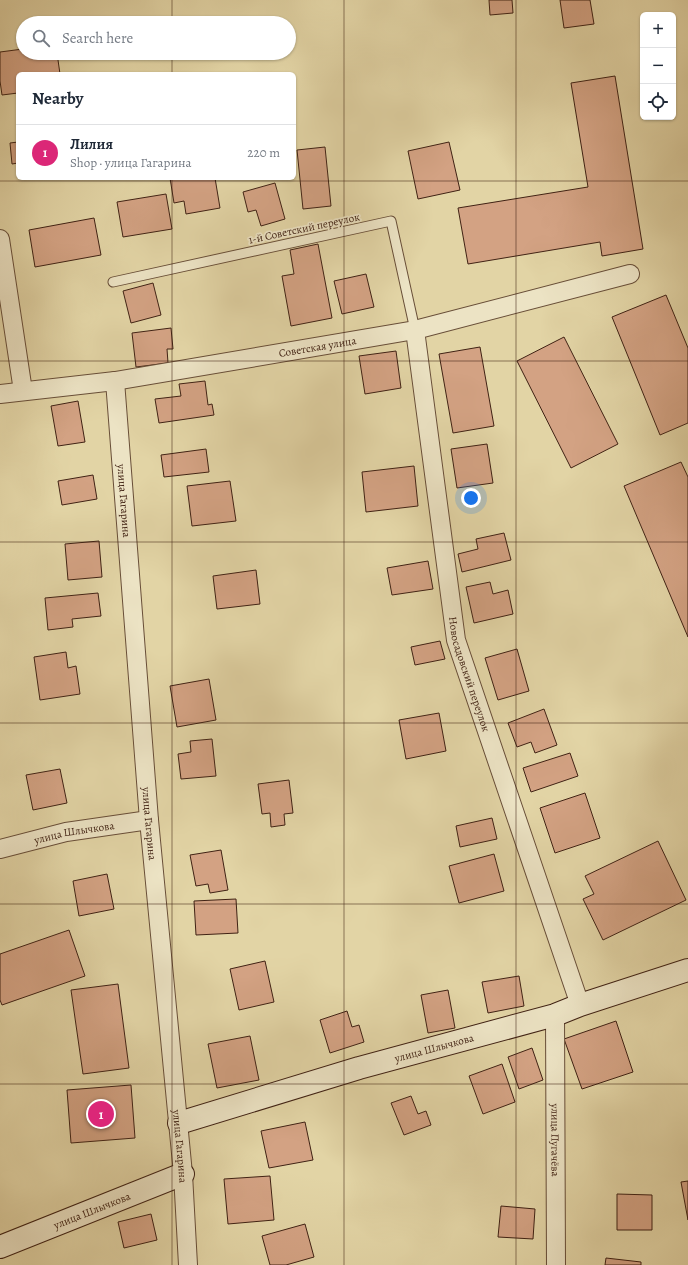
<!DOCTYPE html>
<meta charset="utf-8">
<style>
body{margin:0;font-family:Alegreya,serif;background:#f2f2f3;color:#1f2937}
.controls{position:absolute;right:12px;top:12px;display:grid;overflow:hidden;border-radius:6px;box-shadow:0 1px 3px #0004}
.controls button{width:36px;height:36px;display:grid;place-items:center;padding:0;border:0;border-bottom:1px solid #e0e1e3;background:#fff;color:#1f2937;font:20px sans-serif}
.you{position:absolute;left:471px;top:498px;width:14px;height:14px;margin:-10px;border:3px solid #fff;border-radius:50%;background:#1a73e8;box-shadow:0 0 0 6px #1a73e833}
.badge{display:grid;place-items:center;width:26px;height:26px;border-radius:50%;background:#db2777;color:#fff;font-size:13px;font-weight:700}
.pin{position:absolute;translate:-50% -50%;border:2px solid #fff;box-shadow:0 1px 4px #0006}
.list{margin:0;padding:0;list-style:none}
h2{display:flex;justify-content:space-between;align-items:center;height:52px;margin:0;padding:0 16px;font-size:17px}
h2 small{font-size:13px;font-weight:400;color:#747a83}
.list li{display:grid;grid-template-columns:26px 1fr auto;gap:12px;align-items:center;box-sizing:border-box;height:56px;padding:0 16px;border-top:1px solid #e0e1e3}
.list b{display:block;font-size:15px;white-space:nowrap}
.list p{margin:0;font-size:13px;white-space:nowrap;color:#747a83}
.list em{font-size:13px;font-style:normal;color:#747a83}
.icon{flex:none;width:22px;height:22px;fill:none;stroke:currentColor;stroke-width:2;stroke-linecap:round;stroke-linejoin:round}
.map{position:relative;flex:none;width:688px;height:1265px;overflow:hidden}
.search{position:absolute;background:#fff;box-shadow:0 1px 3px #0004;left:16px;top:16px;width:280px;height:44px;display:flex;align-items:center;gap:10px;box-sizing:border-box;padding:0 14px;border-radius:22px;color:#747a83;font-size:15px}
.panel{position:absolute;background:#fff;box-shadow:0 1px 3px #0004;left:16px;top:72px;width:280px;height:108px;border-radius:6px}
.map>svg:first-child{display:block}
.building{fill:#d3a283;stroke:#402214}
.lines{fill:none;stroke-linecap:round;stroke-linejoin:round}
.lane-casing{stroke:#684e38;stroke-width:11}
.street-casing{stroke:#684e38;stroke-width:20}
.secondary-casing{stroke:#402214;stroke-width:24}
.lane{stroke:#ece3c4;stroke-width:9}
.street{stroke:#ece3c4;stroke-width:18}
.secondary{stroke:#ece3c4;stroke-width:22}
.grid{fill:none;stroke:#402214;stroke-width:1;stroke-opacity:0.55}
.labels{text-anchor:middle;stroke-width:3.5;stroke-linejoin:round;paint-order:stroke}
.street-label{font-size:11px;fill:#402214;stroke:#ece3c4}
</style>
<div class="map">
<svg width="688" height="1265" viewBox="0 0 688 1265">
<rect width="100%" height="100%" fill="#e2d4a5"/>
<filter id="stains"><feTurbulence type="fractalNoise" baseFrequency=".005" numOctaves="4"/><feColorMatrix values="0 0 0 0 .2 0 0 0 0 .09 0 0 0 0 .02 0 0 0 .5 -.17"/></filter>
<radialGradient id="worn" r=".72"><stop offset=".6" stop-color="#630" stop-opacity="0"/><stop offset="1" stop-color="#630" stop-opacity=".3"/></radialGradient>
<!-- building -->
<g class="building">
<path d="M489,0h23l1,13 -23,2z"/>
<path d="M560,0h30l4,24 -30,4z"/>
<path d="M23,49v4h34l3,21h-42v19l-16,2 -2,-14v-29z"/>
<path d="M615,76l28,173 -41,7 -2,-14 -132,22 -10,-56 130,-21 -17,-104z"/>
<path d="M18,142v21l-6,1 -2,-21z"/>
<path d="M449,142l11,48 -42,9 -10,-48z"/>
<path d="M325,147l6,59 -28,3 -6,-59z"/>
<path d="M170,178h45l5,30 -34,6 -2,-13 -10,2z"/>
<path d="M275,183l10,36 -24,7 -5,-16 -8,2 -5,-20z"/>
<path d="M166,194l6,35 -49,8 -6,-35z"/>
<path d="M94,218l7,37 -66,12 -6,-37z"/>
<path d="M318,244l14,74 -41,8 -9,-50 12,-2 -4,-24z"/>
<path d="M366,274l8,33 -32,7 -8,-33z"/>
<path d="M153,283l8,32 -30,8 -8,-32z"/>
<path d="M666,295l22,53v75l-28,12 -48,-118z"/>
<path d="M171,328l2,21h-6l1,14 -32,4 -4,-34z"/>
<path d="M564,337l54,107 -47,24 -54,-107z"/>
<path d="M480,347l14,79 -41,7 -14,-79z"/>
<path d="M396,351l5,37 -36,6 -6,-38z"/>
<path d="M205,381l3,24 4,-1 2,11 -55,8 -4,-24 26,-3 -2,-12z"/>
<path d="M78,401l7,41 -27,4 -7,-40z"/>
<path d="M487,444l6,39 -36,5 -6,-39z"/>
<path d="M206,449l3,23 -45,5 -3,-22z"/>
<path d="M681,462l7,15v160l-64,-151z"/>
<path d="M414,466l4,40 -52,6 -4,-40z"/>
<path d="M93,475l4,24 -35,6 -4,-24z"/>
<path d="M230,481l6,40 -44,5 -5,-40z"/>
<path d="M504,533l7,27 -49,12 -4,-18 20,-5 -2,-10z"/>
<path d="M99,541l3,36 -34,3 -3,-36z"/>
<path d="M428,561l5,28 -41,6 -5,-27z"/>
<path d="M256,570l4,34 -43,5 -4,-33z"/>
<path d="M490,582l3,12 15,-4 5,24 -39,9 -8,-36z"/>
<path d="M98,593l3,23 -29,3 1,8 -25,3 -3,-32z"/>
<path d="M440,641l5,18 -30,6 -4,-18z"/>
<path d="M517,649l12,42 -31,9 -13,-42z"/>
<path d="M66,652l2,16 8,-2 4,28 -40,6 -6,-43z"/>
<path d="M209,679l7,41 -39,7 -7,-41z"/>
<path d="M544,709l13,36 -22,8 -4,-11 -14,5 -9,-24z"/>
<path d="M439,713l7,38 -40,8 -7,-39z"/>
<path d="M212,739l4,37 -35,3 -3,-25 13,-2 -1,-11z"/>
<path d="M570,753l8,23 -47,16 -8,-24z"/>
<path d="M60,769l7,34 -34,7 -7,-35z"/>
<path d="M289,780l4,33 -9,1 1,11 -14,2 -1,-14 -8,1 -4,-30z"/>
<path d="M585,793l15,45 -45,15 -15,-45z"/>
<path d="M492,818l5,21 -37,8 -4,-21z"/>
<path d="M658,841l28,59 -83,40 -20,-41 11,-5 -9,-18z"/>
<path d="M221,850l7,40 -18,3 -2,-9 -12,2 -6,-31z"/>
<path d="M494,854l10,37 -45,12 -10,-37z"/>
<path d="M107,874l7,35 -35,7 -6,-35z"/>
<path d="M236,899l2,34 -42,2 -2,-34z"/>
<path d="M69,930l16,46 -83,29 -2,-5v-46z"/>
<path d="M265,961l9,41 -35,8 -9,-41z"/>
<path d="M519,976l5,30 -36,7 -6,-31z"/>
<path d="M118,984l11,84 -46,6 -12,-84z"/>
<path d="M448,990l7,38 -27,5 -7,-38z"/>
<path d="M347,1011l5,16 7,-2 5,17 -34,11 -10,-33z"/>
<path d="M616,1021l17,51 -51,17 -18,-50z"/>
<path d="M250,1036l9,44 -42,8 -9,-44z"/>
<path d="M532,1048l11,32 -24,9 -11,-32z"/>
<path d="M502,1064l13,38 -32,12 -14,-38z"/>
<path d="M131,1085l4,53 -64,5 -4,-53z"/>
<path d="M411,1096l7,18 8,-3 5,14 -27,10 -13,-32z"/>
<path d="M305,1122l8,38 -44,8 -8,-37z"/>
<path d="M270,1176l4,44 -46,4 -4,-45z"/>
<path d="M688,1181v39l-7,-38z"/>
<path d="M617,1194l35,1v35h-35z"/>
<path d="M501,1206l34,3 -2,30 -35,-2z"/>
<path d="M151,1214l6,26 -33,8 -6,-26z"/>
<path d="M305,1224l9,33 -28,8h-16l-8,-29z"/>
<path d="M606,1258l35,4v3h-36z"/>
</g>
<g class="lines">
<defs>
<path id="lane" d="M113,282l278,-61 24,109"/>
<g id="street">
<path d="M0,239l23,152"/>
<path id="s1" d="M415,330l41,310 124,365"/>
<path id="s2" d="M115,381l34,439 34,354 5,91"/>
<path id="s3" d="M0,394l115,-13 300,-51 215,-56"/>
<path id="s4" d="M0,849l66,-17 83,-12"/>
<path id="s5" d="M555,1015l1,250"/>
</g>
<g id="secondary">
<path id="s6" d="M179,1123l180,-55 196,-53 25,-10 108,-35"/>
<path id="s7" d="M0,1247l183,-73"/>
</g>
</defs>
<!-- lane casing -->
<use href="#lane" class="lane-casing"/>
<!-- street casing -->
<use href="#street" class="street-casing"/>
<!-- secondary casing -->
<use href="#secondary" class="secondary-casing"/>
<!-- lane -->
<use href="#lane" class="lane"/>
<!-- street -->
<use href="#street" class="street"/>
<!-- secondary -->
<use href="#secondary" class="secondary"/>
</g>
<!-- grid -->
<path class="grid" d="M172,0v23M344,0v1265M516,0v1265M172,53v21M172,178v1087M0,181h688M0,361h688M0,542h688M0,723h688M0,904h688M0,1084h688"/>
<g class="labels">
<!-- street labels -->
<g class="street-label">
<text transform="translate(304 228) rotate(-12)" y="4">1-й Советский переулок</text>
<text dy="4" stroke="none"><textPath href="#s3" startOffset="321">Советская улица</textPath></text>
<text dy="4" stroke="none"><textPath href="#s2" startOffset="120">улица Гагарина</textPath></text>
<text dy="4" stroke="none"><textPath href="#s1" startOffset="349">Новосадовский переулок</textPath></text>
<text dy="4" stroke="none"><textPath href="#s2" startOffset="444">улица Гагарина</textPath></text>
<text dy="4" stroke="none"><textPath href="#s4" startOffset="76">улица Шлычкова</textPath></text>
<text dy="4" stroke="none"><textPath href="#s6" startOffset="266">улица Шлычкова</textPath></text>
<text dy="4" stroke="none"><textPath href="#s5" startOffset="125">улица Пугачёва</textPath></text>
<text dy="4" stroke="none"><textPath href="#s2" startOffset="768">улица Гагарина</textPath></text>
<text dy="4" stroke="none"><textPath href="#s7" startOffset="99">улица Шлычкова</textPath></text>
</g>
</g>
<rect width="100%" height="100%" filter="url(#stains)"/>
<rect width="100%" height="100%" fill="url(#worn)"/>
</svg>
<div class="controls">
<button>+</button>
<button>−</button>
<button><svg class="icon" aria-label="locate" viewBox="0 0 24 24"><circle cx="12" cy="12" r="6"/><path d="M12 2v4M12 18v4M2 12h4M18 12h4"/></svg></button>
</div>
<div class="you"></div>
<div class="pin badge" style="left:101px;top:1114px">1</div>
<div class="search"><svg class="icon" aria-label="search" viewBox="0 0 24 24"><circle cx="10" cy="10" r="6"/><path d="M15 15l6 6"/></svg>Search here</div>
<section class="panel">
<h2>Nearby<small></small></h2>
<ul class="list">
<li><span class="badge">1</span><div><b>Лилия</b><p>Shop · улица Гагарина</p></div><em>220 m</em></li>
</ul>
</section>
</div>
